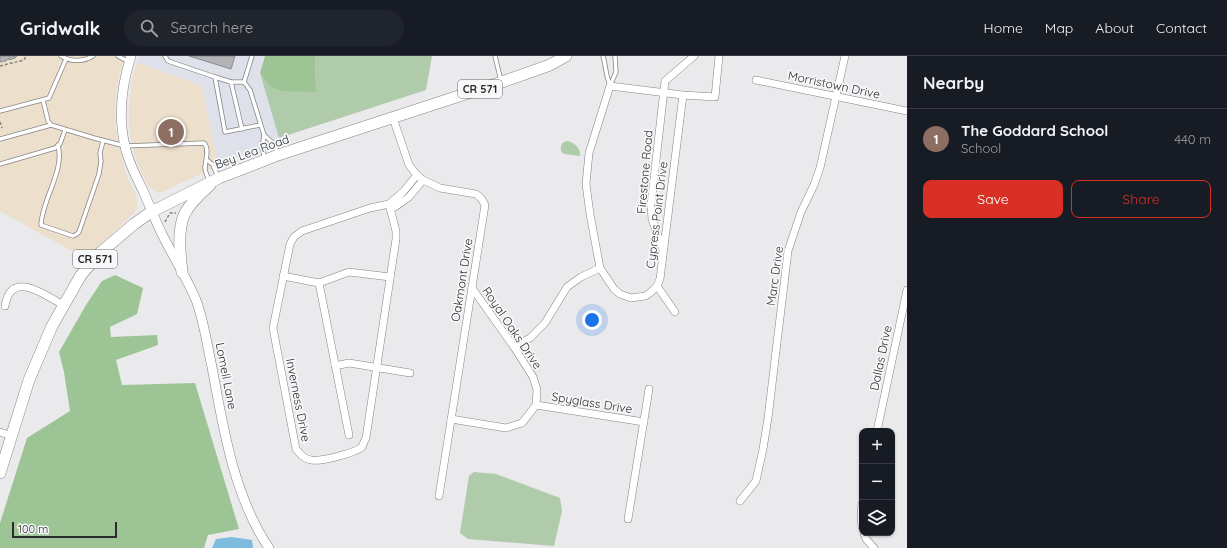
<!DOCTYPE html>
<meta charset="utf-8">
<style>
body{margin:0;font-family:Quicksand,sans-serif;background:#20242c;color:#f1f3f6}
.controls{position:absolute;right:12px;bottom:12px;display:grid;overflow:hidden;border-radius:8px;box-shadow:0 1px 3px #0004}
.controls button{width:36px;height:36px;display:grid;place-items:center;padding:0;border:0;border-bottom:1px solid #363941;background:#171b24;color:#f1f3f6;font:20px sans-serif}
.scale{position:absolute;left:12px;bottom:10px;width:105px;box-sizing:border-box;padding-left:4px;border:2px solid #2b2b2c;border-top:0;font-size:11px;line-height:14px;white-space:nowrap;color:#2b2b2c;-webkit-text-stroke:3px #f7f8fa;paint-order:stroke}
.you{position:absolute;left:592px;top:264px;width:14px;height:14px;margin:-10px;border:3px solid #fff;border-radius:50%;background:#1a73e8;box-shadow:0 0 0 6px #1a73e833}
.badge{display:grid;place-items:center;width:26px;height:26px;border-radius:50%;background:#d93025;color:#fff;font-size:13px;font-weight:700}
.pin{position:absolute;translate:-50% -50%;border:2px solid #fff;box-shadow:0 1px 4px #0006}
.list{margin:0;padding:0;list-style:none}
h2{display:flex;justify-content:space-between;align-items:center;height:52px;margin:0;padding:0 16px;font-size:17px}
h2 small{font-size:13px;font-weight:400;color:#9ea1a6}
.list li{display:grid;grid-template-columns:26px 1fr auto;gap:12px;align-items:center;box-sizing:border-box;height:60px;padding:0 16px;border-top:1px solid #363941}
.list b{display:block;font-size:15px;white-space:nowrap}
.list p{margin:0;font-size:13px;white-space:nowrap;color:#9ea1a6}
.list em{font-size:13px;font-style:normal;color:#9ea1a6}
.actions{display:flex;gap:8px;padding:12px 16px}
.actions a{flex:1;padding:9px 0;border:1px solid #d93025;border-radius:8px;text-align:center;font-size:14px;color:#d93025}
.actions .main{background:#d93025;color:#fff}
.icon{flex:none;width:22px;height:22px;fill:none;stroke:currentColor;stroke-width:2;stroke-linecap:round;stroke-linejoin:round}
.map{position:relative;flex:none;width:907px;height:492px;overflow:hidden}
header{display:flex;align-items:center;gap:24px;box-sizing:border-box;height:56px;padding:0 20px;background:#171b24;border-bottom:1px solid #363941}
header strong{font-size:19px}
nav{display:flex;gap:22px;margin-inline-start:auto;font-size:14px}
.search{width:280px;height:36px;background:#20242c;display:flex;align-items:center;gap:10px;box-sizing:border-box;padding:0 14px;border-radius:22px;color:#9ea1a6;font-size:15px}
main{display:flex}
aside{flex:1;background:#171b24}
.map>svg:first-child{display:block}
.built{fill:#dee0ea}
.education{fill:#ecdfcb}
.green{fill:#afcba9}
.forest{fill:#9dc494}
.water{fill:#7dbcdd}
.building{fill:#b3b3b6;stroke:#8b8b8e}
.lines{fill:none;stroke-linecap:round;stroke-linejoin:round}
.service-casing{stroke:#838486;stroke-width:5}
.minor-casing{stroke:#838486;stroke-width:8}
.tertiary-casing{stroke:#838486;stroke-width:10}
.primary-casing{stroke:#838486;stroke-width:12}
.path{stroke:#838385;stroke-width:1.5;stroke-dasharray:3 2;stroke-linecap:butt}
.service{stroke:#fff;stroke-width:3.5}
.minor{stroke:#fff;stroke-width:7}
.tertiary{stroke:#fff;stroke-width:9}
.primary{stroke:#fff;stroke-width:11}
.labels{text-anchor:middle;stroke-width:3.5;stroke-linejoin:round;paint-order:stroke}
.shield{fill:#f7f8fa;stroke:#68686a;stroke-width:1}
.shield-label{font-size:11px;font-weight:bold;fill:#2b2b2c}
.street-label{font-size:12px;fill:#2b2b2c;stroke:#f7f8fa}
</style>
<header>
<strong>Gridwalk</strong>
<div class="search"><svg class="icon" aria-label="search" viewBox="0 0 24 24"><circle cx="10" cy="10" r="6"/><path d="M15 15l6 6"/></svg>Search here</div>
<nav><a>Home</a><a>Map</a><a>About</a><a>Contact</a></nav>
</header>
<main>
<div class="map">
<svg width="907" height="492" viewBox="0 0 907 492">
<rect width="100%" height="100%" fill="#eaeaed"/>
<!-- built -->
<path class="built" d="M139,0h126l-5,17 21,70 -54,18 -9,5 -16,-80 -65,-24z"/>
<!-- education -->
<g class="education">
<path d="M0,0h125l-5,16 -4,21 -1,20 1,19 9,39 12,27v10l-4,6 -47,45 -86,-48z"/>
<path d="M137,6l65,24 16,80 -56,26h-6l-9,-7 -11,-25 -5,-20 -2,-16v-18l3,-27z"/>
</g>
<!-- green -->
<g class="green">
<path d="M315,0h117l-6,34 -147,48 -19,-65 9,13 47,6z"/>
<path d="M567,85c7,1 14,7 13,15l-16,-2 -3,-3c-1,-5 1,-9 6,-10z"/>
<path d="M474,416l22,2 64,24 2,13 -8,35 -86,-7 -8,-6 9,-57z"/>
</g>
<!-- forest -->
<g class="forest">
<path d="M265,0h50l1,36 -34,-1 -13,-5 -9,-13z"/>
<path d="M115,219l28,13 -6,26 -27,13 1,10 46,-2 1,10 -42,15 6,25 73,-2 44,146 -31,6 -4,13h-204v-25l27,-85 43,-27 -6,-39 -5,-20 27,-47 16,-24z"/>
</g>
<!-- water -->
<path class="water" d="M232,481l20,3 1,8h-41l4,-9z"/>
<!-- building -->
<g class="building">
<path d="M0,0h17l-2,2 -6,2v-2l-3,3 -6,1z"/>
<path d="M189,0h46l-4,13z"/>
</g>
<g class="lines">
<defs>
<g id="service">
<path d="M61,0c10,6 22,6 32,0"/>
<path d="M118,0l11,6"/>
<path d="M165,0l3,5 47,16 10,55 35,-7"/>
<path d="M252,0l-8,26 6,8 14,45 10,9 4,10"/>
<path d="M495,0l6,25"/>
<path d="M603,0l1,4 3,16 3,10"/>
<path d="M215,21l16,5h13"/>
<path d="M231,26l11,47"/>
<path d="M610,30l6,-14 -1,-16"/>
<path d="M43,44l5,21 3,4"/>
<path d="M0,55l49,-13 17,-39"/>
<path d="M264,79l-2,13 3,11"/>
<path d="M0,83l51,-14 43,13 31,8 79,-3c6,6 1,18 1,25 0,4 3,9 4,13"/>
<path d="M58,89c7,26 -16,54 -17,80l32,11 4,-2 2,-2 20,-58 2,-13 -1,-8 3,-12"/>
<path d="M207,104l6,5 5,12"/>
<path d="M0,108l55,-16 5,-4 5,-14"/>
</g>
<g id="minor">
<path d="M756,24l151,31"/>
<path d="M683,39l-23,184 -3,7 -7,7 -5,3 -14,2 -11,-4 -6,-5 -14,-21 -10,-54 -4,-30 3,-31 21,-67 73,9 32,2 4,-41"/>
<path d="M393,62l16,47 8,10 6,5 17,8 36,6 5,4 4,7 -46,291"/>
<path d="M417,119l-14,17 -14,12 6,3 14,-10 14,-17"/>
<path d="M389,148l7,27v8l-30,199c-2,3 -3,7 -4,9 -7,6 -42,15 -51,13 -7,-1 -11,-6 -15,-11l-23,-121 17,-84 4,-7 8,-6 68,-23z"/>
<path d="M663,194l-11,-31 -1,-14 14,-124 29,-25"/>
<path d="M283,220l36,7 30,-11 41,5"/>
<path d="M319,227l30,152"/>
<path d="M657,230l18,26"/>
<path d="M5,250c6,-37 40,-11 58,-1"/>
<path d="M514,291l16,-9 15,-15 22,-36 14,-10 19,-9"/>
<path d="M335,310l14,-3 61,10"/>
<path d="M536,349l108,17"/>
<path d="M451,363l55,9 16,-5 14,-18 1,-15 -4,-13 -19,-30 -42,-59"/>
<path d="M877,375l30,-141"/>
<path d="M0,376l12,4"/>
<path d="M740,445l16,-20 7,-32 5,-31 20,-167 13,-39 13,-27 6,-17 25,-112"/>
<path d="M862,448l-1,12 1,11"/>
<path d="M628,463l21,-130"/>
<path d="M864,477l2,6 8,9"/>
</g>
<path id="tertiary" d="M131,0c-9,28 -13,60 -6,90 3,16 12,32 19,47 6,13 11,27 17,39 11,23 25,44 35,68 8,21 11,45 16,67 11,60 22,130 57,181"/>
<g id="primary">
<path d="M182,216c-2,-17 -5,-43 3,-59 6,-11 16,-20 25,-28"/>
<path d="M0,417l29,-93 23,-54 29,-51 19,-22 34,-29 17,-12 68,-34 59,-23 224,-73 48,-17 16,-9"/>
</g>
</defs>
<!-- service casing -->
<use href="#service" class="service-casing"/>
<!-- minor casing -->
<use href="#minor" class="minor-casing"/>
<!-- tertiary casing -->
<use href="#tertiary" class="tertiary-casing"/>
<!-- primary casing -->
<use href="#primary" class="primary-casing"/>
<!-- path -->
<g class="path">
<path d="M0,10l24,-6 2,-4"/>
<path d="M0,66l2,6"/>
<path d="M165,166l5,-9h6"/>
</g>
<!-- service -->
<use href="#service" class="service"/>
<!-- minor -->
<use href="#minor" class="minor"/>
<!-- tertiary -->
<use href="#tertiary" class="tertiary"/>
<!-- primary -->
<use href="#primary" class="primary"/>
</g>
<g class="labels">
<!-- shield labels -->
<g class="shield">
<rect x="458" y="24" width="44" height="18" rx="3"/>
<rect x="73" y="194" width="44" height="18" rx="3"/>
</g>
<g class="shield-label">
<text x="480" y="37">CR 571</text>
<text x="95" y="207">CR 571</text>
</g>
<!-- street labels -->
<g class="street-label">
<text transform="translate(834 29) rotate(12)" y="4">Morristown Drive</text>
<text transform="translate(252 96) rotate(-20)" y="4">Bey Lea Road</text>
<text transform="translate(645 116) rotate(-85)" y="4">Firestone Road</text>
<text transform="translate(657 159) rotate(-83)" y="4">Cypress Point Drive</text>
<text transform="translate(775 220) rotate(-82)" y="4">Marc Drive</text>
<text transform="translate(462 224) rotate(-81)" y="4">Oakmont Drive</text>
<text transform="translate(512 272) rotate(56)" y="4">Royal Oaks Drive</text>
<text transform="translate(881 302) rotate(-78)" y="4">Dallas Drive</text>
<text transform="translate(226 320) rotate(79)" y="4">Lomell Lane</text>
<text transform="translate(298 344) rotate(79)" y="4">Inverness Drive</text>
<text transform="translate(592 347) rotate(9)" y="4">Spyglass Drive</text>
</g>
</g>
</svg>
<div class="controls">
<button>+</button>
<button>−</button>
<button><svg class="icon" aria-label="layers" viewBox="0 0 24 24"><path d="M12 4l9 5-9 5-9-5zM3 14l9 5 9-5"/></svg></button>
</div>
<div class="scale">100 m</div>
<div class="you"></div>
<div class="pin badge" style="left:171px;top:76px;background:#8d6e63">1</div>
</div>
<aside>
<h2>Nearby<small></small></h2>
<ul class="list">
<li><span class="badge" style="background:#8d6e63">1</span><div><b>The Goddard School</b><p>School</p></div><em>440 m</em></li>
</ul>
<div class="actions"><a class="main">Save</a><a>Share</a></div>
</aside>
</main>
